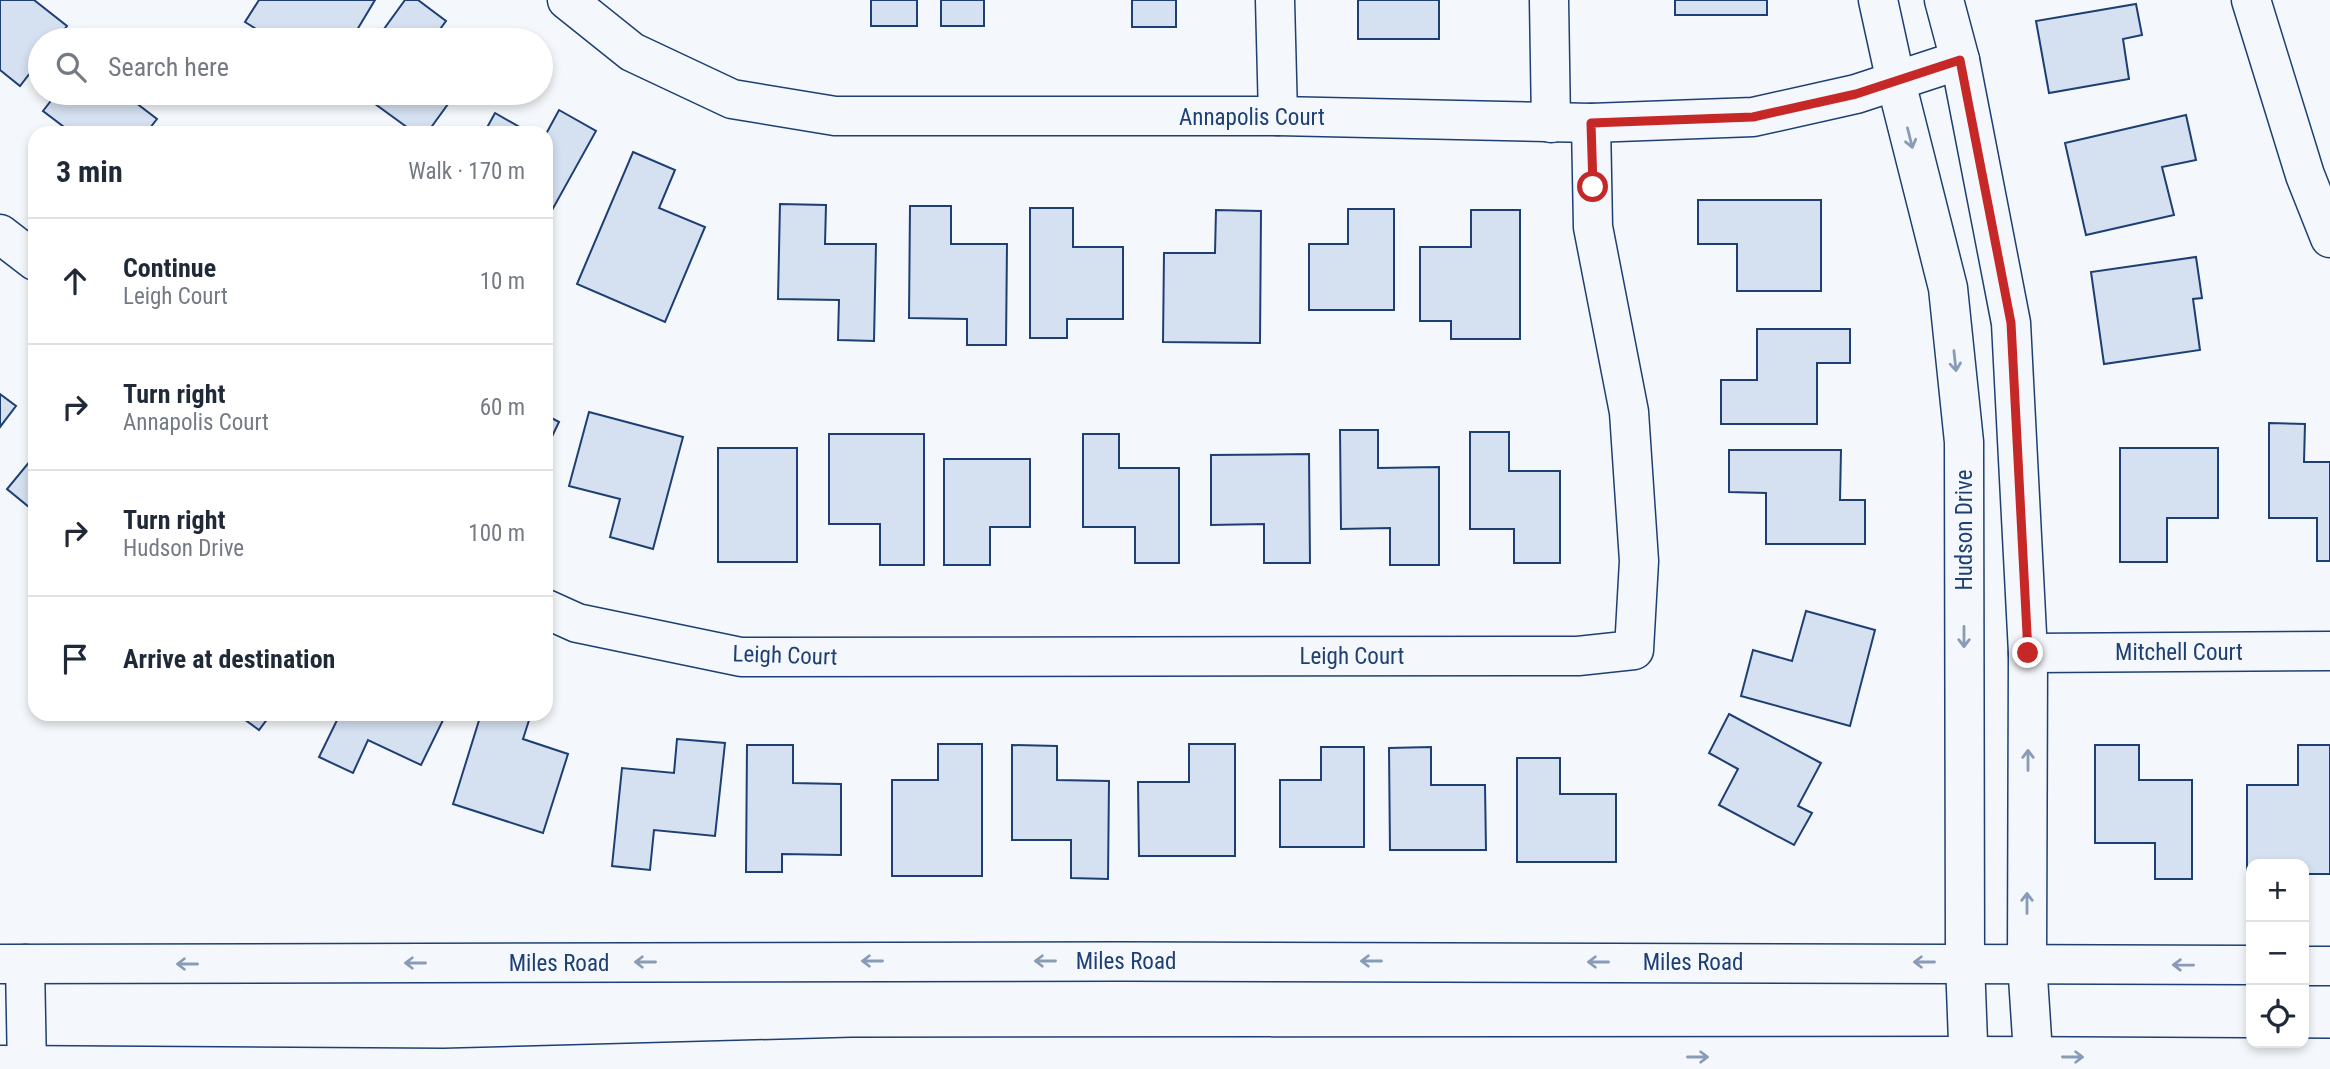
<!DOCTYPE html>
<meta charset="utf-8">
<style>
body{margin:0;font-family:"Roboto Condensed",sans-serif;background:#f6f6f7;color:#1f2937}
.controls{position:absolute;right:21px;bottom:21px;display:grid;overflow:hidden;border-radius:14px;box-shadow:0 4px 10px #0003}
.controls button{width:63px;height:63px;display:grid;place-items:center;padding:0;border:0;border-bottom:2px solid #e0e1e3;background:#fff;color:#1f2937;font:35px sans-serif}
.stop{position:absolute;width:21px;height:21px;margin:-16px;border:5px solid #c62828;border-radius:50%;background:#fff}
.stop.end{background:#c62828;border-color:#fff;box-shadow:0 2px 7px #0008}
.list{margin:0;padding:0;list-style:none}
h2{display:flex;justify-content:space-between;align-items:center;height:91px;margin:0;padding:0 28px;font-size:30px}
h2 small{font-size:23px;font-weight:400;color:#747a83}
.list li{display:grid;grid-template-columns:46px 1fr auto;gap:21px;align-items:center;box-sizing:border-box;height:126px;padding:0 28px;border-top:2px solid #e0e1e3}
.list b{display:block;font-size:26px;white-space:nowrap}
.list p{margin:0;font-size:23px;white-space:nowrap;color:#747a83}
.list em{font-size:23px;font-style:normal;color:#747a83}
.icon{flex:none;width:38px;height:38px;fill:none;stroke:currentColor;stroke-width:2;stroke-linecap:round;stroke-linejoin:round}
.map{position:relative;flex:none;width:2330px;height:1069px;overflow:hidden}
.search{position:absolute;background:#fff;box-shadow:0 4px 10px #0003;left:28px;top:28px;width:525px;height:77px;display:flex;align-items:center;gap:18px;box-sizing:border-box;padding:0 24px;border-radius:38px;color:#747a83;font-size:26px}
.panel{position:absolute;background:#fff;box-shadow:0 4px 10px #0003;left:28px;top:126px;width:525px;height:595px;border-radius:21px}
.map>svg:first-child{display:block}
.building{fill:#d5e0f0;stroke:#1d3f73;stroke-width:2}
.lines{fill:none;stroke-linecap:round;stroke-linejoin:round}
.minor-casing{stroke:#1d3f73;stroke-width:41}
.major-casing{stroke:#1d3f73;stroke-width:41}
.minor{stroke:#f4f7fb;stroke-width:38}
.major{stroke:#f4f7fb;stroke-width:38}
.oneway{stroke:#889bb7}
.route{stroke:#c62828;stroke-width:9}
.labels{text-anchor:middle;stroke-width:5;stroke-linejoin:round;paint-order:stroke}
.street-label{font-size:23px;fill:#1d3f73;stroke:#f4f7fb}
</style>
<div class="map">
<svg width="2330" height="1069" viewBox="0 0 2330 1069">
<rect width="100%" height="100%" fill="#f4f7fb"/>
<!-- building -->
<g class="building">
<path d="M0,0h34l33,26 -11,14h-16v20l-20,26 -20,-16z"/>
<path d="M259,0h116l-24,40h-77l-29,-18z"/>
<path d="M405,0h13l28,21 -14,19h-56z"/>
<rect x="871" y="0" width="46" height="26"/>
<rect x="941" y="0" width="43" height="26"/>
<rect x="1132" y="0" width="44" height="27"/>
<rect x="1358" y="0" width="81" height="39"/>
<rect x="1675" y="0" width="92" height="15"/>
<path d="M2136,4l6,31 -19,4 6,40 -80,14 -13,-72z"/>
<path d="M57,93h66l34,26 -11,14h-74l-29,-22z"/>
<path d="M360,93h96l-29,40h-12z"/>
<path d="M559,110l37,21 -50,90v-87z"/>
<path d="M495,113l35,20h-46z"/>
<path d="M2186,115l10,45 -34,7 12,48 -88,20 -21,-92z"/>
<path d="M633,152l42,18 -16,38 46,19 -40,95 -88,-38z"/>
<path d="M1698,200h123v91h-84v-47h-39z"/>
<path d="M780,204l46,1 -1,39h51l-2,97 -36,-1 1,-40 -61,-1z"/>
<path d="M910,206h41v38h56l-1,101h-39v-26l-58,-1z"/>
<path d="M1030,208h43v39h50v72h-56v19h-37z"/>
<path d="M1348,209h46v101h-85v-66h39z"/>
<path d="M1216,210l45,1 -1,132 -97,-1 1,-89h51z"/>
<path d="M1471,210h49v129h-69v-18h-31v-74h51z"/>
<path d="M2196,257l6,41 -9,1 7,51 -96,14 -13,-92z"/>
<path d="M1757,329h93v34h-33v61h-96v-44h36z"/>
<path d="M0,394l16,12 -16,21z"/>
<path d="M589,412l94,25 -30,112 -43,-12 10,-38 -51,-13z"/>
<path d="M546,415l13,7 -13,27z"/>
<path d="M2269,423l36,1 -1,38h26v99h-13v-43h-48z"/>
<path d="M1340,430h38v38l61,-1v98h-49v-37l-49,1z"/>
<path d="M1470,432h39v39h51v92h-46v-34h-44z"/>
<path d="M829,434h95v131h-44v-41h-51z"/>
<path d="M1083,434h36v34h60v95h-44v-36h-52z"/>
<rect x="718" y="448" width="79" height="114"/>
<path d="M2120,448h98v70h-51v44h-47z"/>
<path d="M1729,450h112l-1,50h25v44h-99v-51l-37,-1z"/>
<path d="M1309,454l1,109h-46v-39l-53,1v-70z"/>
<path d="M35,455v57l-28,-23z"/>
<path d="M944,459h86v68h-40v38h-46z"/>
<path d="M1806,611l69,19 -25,96 -109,-30 12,-46 39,11z"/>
<path d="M237,714h34l-12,16z"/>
<path d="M340,714h106l-25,51 -53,-25 -15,33 -34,-16z"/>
<path d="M481,714h50l-8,25 45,15 -25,79 -90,-29z"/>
<path d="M1729,714l92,49 -23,43 14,7 -18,32 -75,-40 19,-36 -29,-16z"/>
<path d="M677,739l48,4 -10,93 -61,-6 -4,40 -38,-4 10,-98 52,5z"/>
<path d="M938,744h44v132h-90v-96h46z"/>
<path d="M1189,744h46v112h-96l-1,-74h51z"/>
<path d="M747,745h46v38l48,1v71l-59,-1v18h-36z"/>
<path d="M1012,745l45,1v34l52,1 -1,98 -37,-1v-38h-59z"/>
<path d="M2095,745h44v35h53v99h-37v-36h-60z"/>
<path d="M2298,745h32v129h-26v-10h-53v10h-4v-89h51z"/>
<path d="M1321,747h43v100h-84v-67h41z"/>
<path d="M1431,747v38h54l1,65h-96l-1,-102z"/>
<path d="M1517,758h43v36h56v68h-99z"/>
</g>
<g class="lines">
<defs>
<g id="minor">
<path d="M567,0l65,52 100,47 103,17h443l313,7 162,-6 103,-23 104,-34"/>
<path d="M1275,0l3,116"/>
<path d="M1549,0l2,123"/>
<path d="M1878,0l18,82 52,206 16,154 1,520 4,107"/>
<path d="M1944,0l16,60 51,263 17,330 -1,309 7,107"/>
<path d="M2251,0l54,175 25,63"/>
<path d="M0,234l35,27"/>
<path d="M546,609l31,14 164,34 837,-1 56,-6 5,-89 -10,-149 -36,-185 -2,-104"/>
<path d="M2028,653l302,-2"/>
<path d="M25,964l2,105"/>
</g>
<g id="major">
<path d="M0,964c750,-1 1501,-6 2251,1"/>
<path d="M2304,966h26"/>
<path d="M0,1065l444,3 408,-11 1117,-1 361,2"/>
</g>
</defs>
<!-- minor casing -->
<use href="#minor" class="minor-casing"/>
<!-- major casing -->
<use href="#major" class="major-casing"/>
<!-- minor -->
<use href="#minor" class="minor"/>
<!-- major -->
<use href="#major" class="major"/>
</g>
<!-- one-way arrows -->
<defs><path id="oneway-shaft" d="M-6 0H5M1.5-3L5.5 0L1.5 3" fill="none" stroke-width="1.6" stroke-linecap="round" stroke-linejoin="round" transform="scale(1.75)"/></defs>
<g class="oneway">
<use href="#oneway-shaft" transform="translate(1910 138) rotate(76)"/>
<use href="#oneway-shaft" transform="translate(1955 361) rotate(84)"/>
<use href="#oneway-shaft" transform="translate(1964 637) rotate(90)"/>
<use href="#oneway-shaft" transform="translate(2028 760) rotate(-90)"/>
<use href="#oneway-shaft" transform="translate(2027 903) rotate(-90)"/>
<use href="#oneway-shaft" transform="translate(872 961) rotate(180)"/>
<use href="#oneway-shaft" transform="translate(1045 961) rotate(-180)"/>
<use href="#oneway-shaft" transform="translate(1371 961) rotate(-180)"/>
<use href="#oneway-shaft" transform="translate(645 962) rotate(180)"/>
<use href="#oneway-shaft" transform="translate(1598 962) rotate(-180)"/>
<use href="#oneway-shaft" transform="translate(1924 962) rotate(-180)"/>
<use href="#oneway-shaft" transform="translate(415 963) rotate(180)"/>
<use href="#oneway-shaft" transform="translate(187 964) rotate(180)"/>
<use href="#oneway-shaft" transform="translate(2183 965) rotate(-179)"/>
<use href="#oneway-shaft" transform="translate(1698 1057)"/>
<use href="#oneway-shaft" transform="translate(2073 1057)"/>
</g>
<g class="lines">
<!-- route -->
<path class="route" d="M1593,187l-2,-64 162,-6 103,-23 104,-34 51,263 17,330"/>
</g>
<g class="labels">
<!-- street labels -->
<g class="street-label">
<text x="1252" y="125">Annapolis Court</text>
<text transform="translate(1964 530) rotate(-90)" y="8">Hudson Drive</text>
<text x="2179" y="660">Mitchell Court</text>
<text transform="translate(785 655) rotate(2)" y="8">Leigh Court</text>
<text x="1352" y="664">Leigh Court</text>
<text x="1126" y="969">Miles Road</text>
<text x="1693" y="970">Miles Road</text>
<text x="559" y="971">Miles Road</text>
</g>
</g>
</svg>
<div class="controls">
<button>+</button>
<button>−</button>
<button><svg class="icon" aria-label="locate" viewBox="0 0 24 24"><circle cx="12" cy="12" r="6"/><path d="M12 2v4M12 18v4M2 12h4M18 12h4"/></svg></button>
</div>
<div class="stop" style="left:1593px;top:187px"></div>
<div class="stop end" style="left:2028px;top:653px"></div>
<div class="search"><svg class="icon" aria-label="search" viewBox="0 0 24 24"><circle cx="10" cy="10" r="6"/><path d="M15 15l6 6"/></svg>Search here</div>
<section class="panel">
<h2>3 min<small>Walk · 170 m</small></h2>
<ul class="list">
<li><svg class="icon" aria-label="ahead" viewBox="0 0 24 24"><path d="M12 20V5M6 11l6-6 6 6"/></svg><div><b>Continue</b><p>Leigh Court</p></div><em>10 m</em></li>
<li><svg class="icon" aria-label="right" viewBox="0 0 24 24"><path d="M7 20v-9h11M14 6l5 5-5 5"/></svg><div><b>Turn right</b><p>Annapolis Court</p></div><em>60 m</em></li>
<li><svg class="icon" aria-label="right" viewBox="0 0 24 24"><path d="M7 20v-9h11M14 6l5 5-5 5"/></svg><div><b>Turn right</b><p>Hudson Drive</p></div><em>100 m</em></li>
<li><svg class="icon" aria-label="arrive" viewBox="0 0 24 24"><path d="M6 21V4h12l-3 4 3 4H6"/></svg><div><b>Arrive at destination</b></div></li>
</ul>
</section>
</div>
